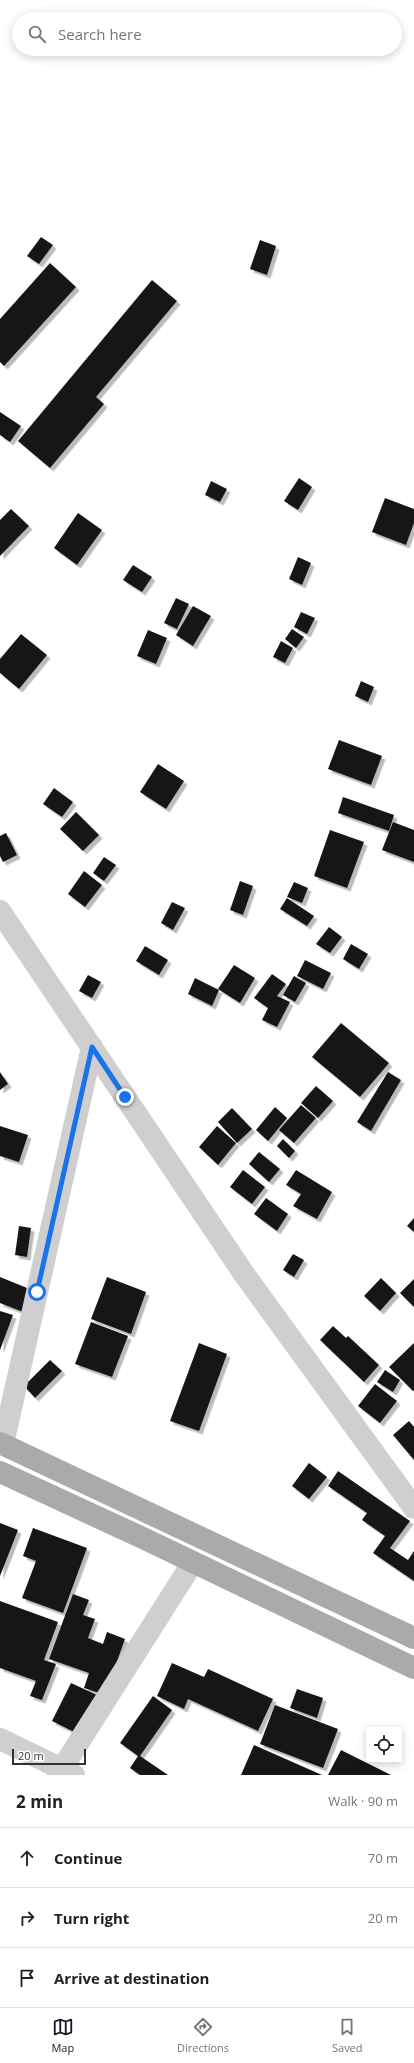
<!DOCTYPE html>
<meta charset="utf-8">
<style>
body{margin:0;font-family:"Open Sans",sans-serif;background:#f6f6f6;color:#222}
.controls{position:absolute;right:12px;bottom:12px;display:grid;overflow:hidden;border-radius:4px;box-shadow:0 2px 10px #0003}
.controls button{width:36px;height:36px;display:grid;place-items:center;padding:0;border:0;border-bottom:1px solid #e0e0e0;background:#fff;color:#222;font:20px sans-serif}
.scale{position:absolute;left:12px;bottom:10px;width:74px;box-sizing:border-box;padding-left:4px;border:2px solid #323232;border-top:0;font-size:11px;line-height:14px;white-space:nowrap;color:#323232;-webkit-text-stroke:3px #fff;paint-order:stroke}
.stop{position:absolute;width:12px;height:12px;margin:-9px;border:3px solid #1a73e8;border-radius:50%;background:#fff}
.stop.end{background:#1a73e8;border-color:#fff;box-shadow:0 1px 4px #0008}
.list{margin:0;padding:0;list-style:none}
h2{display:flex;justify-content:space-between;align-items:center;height:52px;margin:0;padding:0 16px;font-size:17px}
h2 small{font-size:13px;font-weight:400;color:#767676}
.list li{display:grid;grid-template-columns:26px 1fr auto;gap:12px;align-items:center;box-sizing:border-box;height:60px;padding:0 16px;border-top:1px solid #e0e0e0}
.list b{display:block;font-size:15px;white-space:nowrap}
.list em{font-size:13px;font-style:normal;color:#767676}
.icon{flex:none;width:22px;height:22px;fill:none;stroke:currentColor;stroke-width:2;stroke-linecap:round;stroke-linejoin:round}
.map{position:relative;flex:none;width:414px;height:1775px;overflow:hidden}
.search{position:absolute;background:#fff;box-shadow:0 2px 10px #0003;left:12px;right:12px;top:12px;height:44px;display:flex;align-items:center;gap:10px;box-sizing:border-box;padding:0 14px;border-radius:22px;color:#767676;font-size:15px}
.sheet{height:232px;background:#fff}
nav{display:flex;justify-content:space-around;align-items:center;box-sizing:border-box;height:56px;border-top:1px solid #e0e0e0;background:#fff;font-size:11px;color:#767676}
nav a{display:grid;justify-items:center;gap:2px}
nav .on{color:#111827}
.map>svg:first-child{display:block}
.building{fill:#191919;filter:url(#shadow)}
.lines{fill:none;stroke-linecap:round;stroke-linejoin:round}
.minor{stroke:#cfcfcf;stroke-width:22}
.major{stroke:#aaa;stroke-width:22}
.route{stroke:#1a73e8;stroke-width:5}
</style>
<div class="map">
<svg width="414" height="1775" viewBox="0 0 414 1775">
<defs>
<filter id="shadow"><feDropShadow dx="3.5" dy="3.5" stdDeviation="0" flood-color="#0004"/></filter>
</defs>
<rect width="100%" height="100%" fill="#fff"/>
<!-- building -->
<g class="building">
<path d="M41,237l12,8 -14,19 -12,-8z"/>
<path d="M260,240l16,6 -9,29 -17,-6z"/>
<path d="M50,263l26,24 -72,79 -4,-4v-43z"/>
<path d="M152,280l25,21 -81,96 8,7 -54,64 -32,-27z"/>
<path d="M0,412l21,14 -11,16 -10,-7z"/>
<path d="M299,478l13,9 -14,23 -14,-9z"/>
<path d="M211,481l16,8 -7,13 -15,-7z"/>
<path d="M385,498l29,11v14l-8,22 -34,-13z"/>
<path d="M11,509l18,17 -29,30v-36z"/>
<path d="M78,513l24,17 -25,35 -23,-17z"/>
<path d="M298,557l13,6 -9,22 -13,-6z"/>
<path d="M133,565l19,12 -10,15 -19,-12z"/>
<path d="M176,598l13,6 -12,25 -13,-6z"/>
<path d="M193,606l18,10 -18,30 -17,-11z"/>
<path d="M301,612l14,6 -8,16 -13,-7z"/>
<path d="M292,629l12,8 -8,11 -11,-9z"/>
<path d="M148,630l19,8 -11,26 -19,-8z"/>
<path d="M21,634l26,21 -28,34 -19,-16v-14z"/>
<path d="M281,641l12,7 -8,15 -12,-6z"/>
<path d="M361,681l13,6 -6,15 -13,-6z"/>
<path d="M339,740l43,16 -11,29 -43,-16z"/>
<path d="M158,764l26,17 -18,28 -26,-17z"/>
<path d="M54,788l19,14 -11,15 -19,-13z"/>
<path d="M343,797l51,18 -5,16 -51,-18z"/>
<path d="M76,812l23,23 -16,16 -23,-22z"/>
<path d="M393,822l21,8v32l-32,-12z"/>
<path d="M330,830l34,12 -17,46 -33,-12z"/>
<path d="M6,833l11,22 -14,7 -3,-6v-20z"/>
<path d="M104,857l12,8 -12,16 -11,-8z"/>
<path d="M84,871l18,14 -17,22 -17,-13z"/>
<path d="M240,881l13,5 -10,29 -13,-5z"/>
<path d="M294,882l14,6 -6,15 -15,-6z"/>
<path d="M287,898l27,18 -7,10 -27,-17z"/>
<path d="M172,902l13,6 -12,22 -12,-7z"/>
<path d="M329,927l13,10 -12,16 -14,-9z"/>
<path d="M351,944l17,10 -9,15 -16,-10z"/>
<path d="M145,946l23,14 -9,15 -23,-14z"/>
<path d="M305,960l26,13 -8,16 -26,-13z"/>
<path d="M234,965l21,13 -15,25 -22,-14z"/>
<path d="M272,974l14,10 -9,12 13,6 -13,25 -15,-7 6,-12 -14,-10z"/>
<path d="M88,975l13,7 -9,16 -13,-7z"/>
<path d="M294,976l12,7 -11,19 -12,-7z"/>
<path d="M195,978l24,12 -7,16 -24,-12z"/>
<path d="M341,1023l48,40 -29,34 -48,-40z"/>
<path d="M0,1072l8,12 -8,6z"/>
<path d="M388,1072l13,8 -30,51 -14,-9z"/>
<path d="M316,1086l17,15 -15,17 -17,-15z"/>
<path d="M301,1105l15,13 -22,25 -15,-13z"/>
<path d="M275,1107l12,11 -19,23 -12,-11z"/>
<path d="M232,1108l20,21 -15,14 -19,-21z"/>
<path d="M0,1126l28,9 -9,27 -19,-6z"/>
<path d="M217,1126l19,17 -18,22 -19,-18z"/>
<path d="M283,1139l12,12 -6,7 -12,-12z"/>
<path d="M259,1152l21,17 -11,13 -20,-18z"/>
<path d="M243,1170l22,17 -13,17 -22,-17z"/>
<path d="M296,1170l36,22 -15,27 -24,-13 8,-12 -15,-9z"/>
<path d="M266,1198l22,16 -11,17 -23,-17z"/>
<path d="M414,1218v14l-7,-6z"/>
<path d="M19,1226l12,2 -4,29 -12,-2z"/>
<path d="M293,1254l11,6 -10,17 -11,-7z"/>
<path d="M0,1277l32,13 -9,22 -23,-9z"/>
<path d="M107,1277l39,15 -15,42 -40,-15z"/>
<path d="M381,1278l15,15 -16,18 -16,-15z"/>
<path d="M414,1279v28l-14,-14z"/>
<path d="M0,1311l13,4 -13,35z"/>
<path d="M91,1322l37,14 -16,41 -37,-13z"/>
<path d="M333,1326l13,12 2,-2 31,29 -15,17 -44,-42z"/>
<path d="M199,1343l28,11 -28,77 -29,-10z"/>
<path d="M414,1343v47l-1,1 -24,-24z"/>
<path d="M50,1360l12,11 -27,27 -11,-12z"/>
<path d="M385,1370l15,10 -7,12 -16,-10z"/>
<path d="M375,1384l22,17 -17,22 -22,-17z"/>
<path d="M409,1421l5,6v33l-21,-25z"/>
<path d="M309,1463l18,14 -18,22 -17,-13z"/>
<path d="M338,1471l72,50 -20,27 18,12 6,-9v30l-41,-28 12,-17 -23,-16 5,-7 -39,-27z"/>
<path d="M0,1523l18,7 -18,46z"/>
<path d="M33,1528l54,20 -24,65 -41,-15 14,-37 -13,-5z"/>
<path d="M73,1594l16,6 -6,15 12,4 -7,19 15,6 4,-12 18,7 -20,56 -21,-7 5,-15 -40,-14z"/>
<path d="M0,1601l58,21 -14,38 12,4 -14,36 -12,-4 6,-15 -36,-13z"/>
<path d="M172,1663l32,14 4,-8 65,30 -15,32 -70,-32 -4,10 -27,-13z"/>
<path d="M71,1683l26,12 -19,39 -26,-13z"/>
<path d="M297,1689l26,9 -6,20 -27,-10z"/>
<path d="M153,1696l19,14 -32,46 28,19h-28l-10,-7 8,-12 -18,-13z"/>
<path d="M275,1705l63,24 -15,39 -63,-24z"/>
<path d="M254,1745l68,30h-81z"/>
<path d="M341,1750l50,25h-63z"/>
</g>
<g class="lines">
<!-- minor -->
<g class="minor">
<path d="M0,911l244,363 170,234"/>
<path d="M3,1444l89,-397"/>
<path d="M0,1739l74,36"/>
<path d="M58,1775l135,-213"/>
</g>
<!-- major -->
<g class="major">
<path d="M0,1443l414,195"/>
<path d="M0,1472l145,67 269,129"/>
</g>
</g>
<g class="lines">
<!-- route -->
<path class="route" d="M37,1292l55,-245 33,50"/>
</g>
</svg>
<div class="controls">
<button><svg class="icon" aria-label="locate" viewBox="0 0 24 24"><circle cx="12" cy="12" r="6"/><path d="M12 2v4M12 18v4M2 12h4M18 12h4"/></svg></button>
</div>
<div class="scale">20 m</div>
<div class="stop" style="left:37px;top:1292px"></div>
<div class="stop end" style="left:125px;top:1097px"></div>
<div class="search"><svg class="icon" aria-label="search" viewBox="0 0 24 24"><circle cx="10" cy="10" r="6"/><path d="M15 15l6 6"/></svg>Search here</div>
</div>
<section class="sheet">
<h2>2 min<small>Walk · 90 m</small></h2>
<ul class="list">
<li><svg class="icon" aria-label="ahead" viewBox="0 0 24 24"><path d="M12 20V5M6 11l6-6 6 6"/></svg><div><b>Continue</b></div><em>70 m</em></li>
<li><svg class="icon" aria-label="right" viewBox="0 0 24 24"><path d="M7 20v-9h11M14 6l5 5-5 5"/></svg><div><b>Turn right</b></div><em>20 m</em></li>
<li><svg class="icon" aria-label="arrive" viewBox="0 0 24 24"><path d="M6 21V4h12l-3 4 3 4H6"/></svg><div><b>Arrive at destination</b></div></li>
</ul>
</section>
<nav>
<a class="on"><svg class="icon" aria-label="map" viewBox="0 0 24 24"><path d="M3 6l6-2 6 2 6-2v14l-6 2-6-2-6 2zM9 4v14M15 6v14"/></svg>Map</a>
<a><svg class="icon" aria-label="directions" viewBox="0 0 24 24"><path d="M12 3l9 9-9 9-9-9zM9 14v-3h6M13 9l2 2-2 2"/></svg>Directions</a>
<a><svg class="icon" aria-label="saved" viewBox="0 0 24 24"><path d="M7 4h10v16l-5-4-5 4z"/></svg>Saved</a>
</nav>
